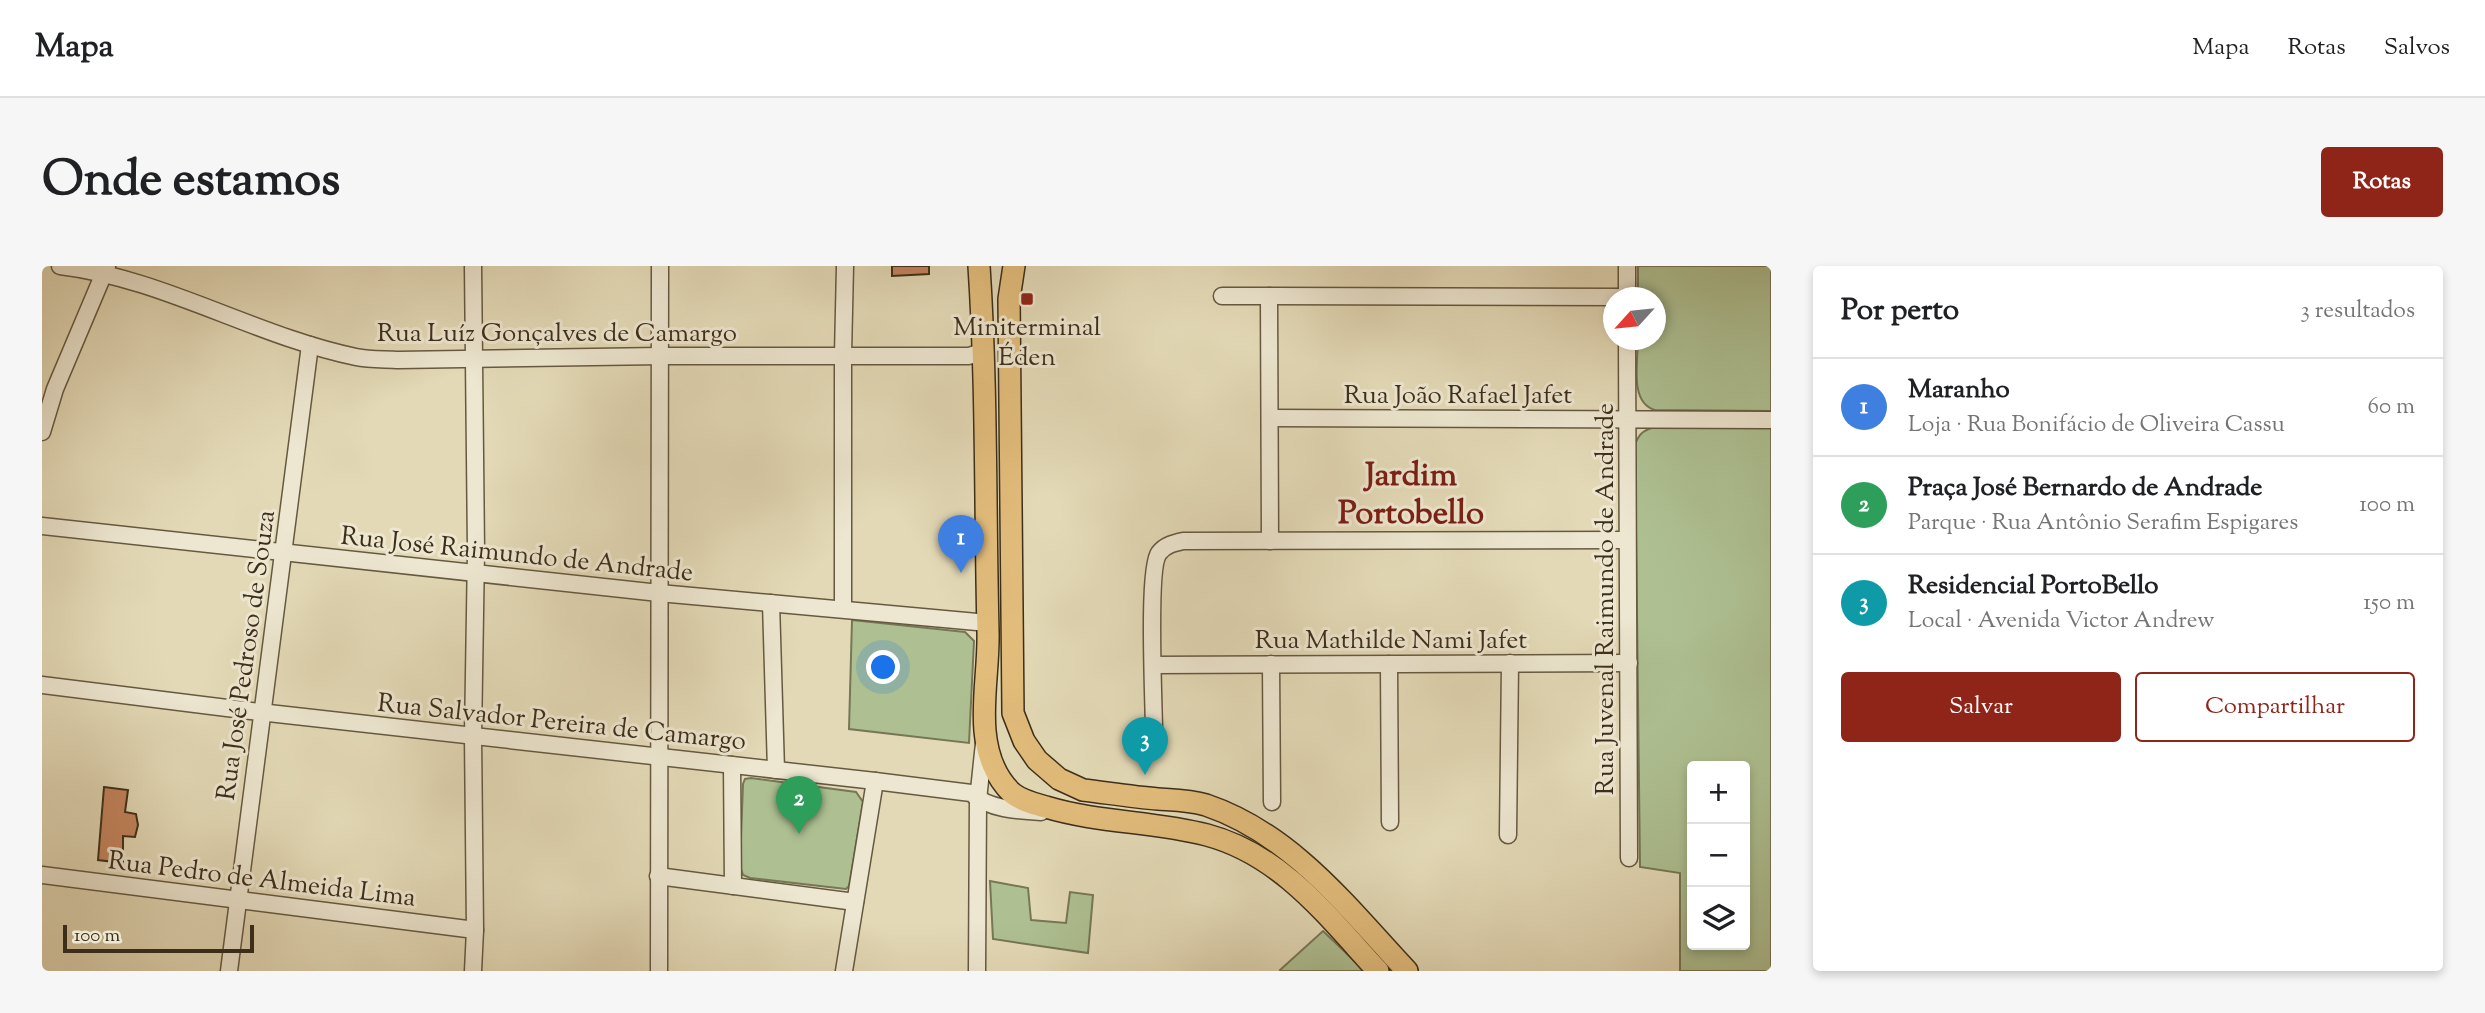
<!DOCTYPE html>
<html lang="pt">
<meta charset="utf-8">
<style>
body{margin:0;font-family:"Sorts Mill Goudy",serif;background:#f6f6f6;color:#202124}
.controls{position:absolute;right:21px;bottom:21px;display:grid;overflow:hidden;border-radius:7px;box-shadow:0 4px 10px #0003}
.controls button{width:63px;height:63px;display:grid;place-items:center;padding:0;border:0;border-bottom:2px solid #e0e0e0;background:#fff;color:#202124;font:35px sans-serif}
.compass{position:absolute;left:1561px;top:21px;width:63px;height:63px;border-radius:50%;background:#fff;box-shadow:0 4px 10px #0003;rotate:243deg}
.scale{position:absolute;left:21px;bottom:18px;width:191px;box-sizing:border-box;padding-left:7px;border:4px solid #3d2e1a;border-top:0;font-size:19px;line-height:24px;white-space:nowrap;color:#3d2e1a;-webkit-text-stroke:5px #ede6d0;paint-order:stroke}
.you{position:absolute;left:842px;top:402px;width:24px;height:24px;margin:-18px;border:5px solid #fff;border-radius:50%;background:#1a73e8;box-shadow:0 0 0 10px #1a73e833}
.badge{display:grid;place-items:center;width:46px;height:46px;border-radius:50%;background:#8f2418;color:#fff;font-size:23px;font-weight:700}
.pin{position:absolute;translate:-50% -58px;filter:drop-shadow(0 2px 4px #0008)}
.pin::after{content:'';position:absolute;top:37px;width:24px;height:21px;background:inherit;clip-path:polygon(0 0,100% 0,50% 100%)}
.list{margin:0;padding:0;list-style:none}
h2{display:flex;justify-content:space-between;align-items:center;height:91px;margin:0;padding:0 28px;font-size:30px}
h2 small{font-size:23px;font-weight:400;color:#757577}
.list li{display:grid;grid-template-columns:46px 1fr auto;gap:21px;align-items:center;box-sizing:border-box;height:98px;padding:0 28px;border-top:2px solid #e0e0e0}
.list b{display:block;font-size:26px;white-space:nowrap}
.list p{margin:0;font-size:23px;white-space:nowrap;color:#757577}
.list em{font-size:23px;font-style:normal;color:#757577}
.actions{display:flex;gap:14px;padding:21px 28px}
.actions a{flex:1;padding:16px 0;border:2px solid #8f2418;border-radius:7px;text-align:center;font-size:24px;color:#8f2418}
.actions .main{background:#8f2418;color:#fff}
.icon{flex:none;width:38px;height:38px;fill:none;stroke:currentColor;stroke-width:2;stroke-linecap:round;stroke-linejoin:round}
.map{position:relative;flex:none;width:1729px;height:705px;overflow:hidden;border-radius:7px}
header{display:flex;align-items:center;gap:42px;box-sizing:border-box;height:98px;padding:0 35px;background:#fff;border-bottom:2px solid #e0e0e0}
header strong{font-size:33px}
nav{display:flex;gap:38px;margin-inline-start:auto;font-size:24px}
.intro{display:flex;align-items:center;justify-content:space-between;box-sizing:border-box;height:168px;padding:0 42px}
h1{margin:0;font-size:49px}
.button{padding:18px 32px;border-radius:7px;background:#8f2418;color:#fff;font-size:24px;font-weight:700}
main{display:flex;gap:42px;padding:0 42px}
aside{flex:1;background:#fff;border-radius:7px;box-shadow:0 4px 10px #0003}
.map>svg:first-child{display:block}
.green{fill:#aec092;stroke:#767756;stroke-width:2;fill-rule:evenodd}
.building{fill:#c5855e;stroke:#3d2e1a;stroke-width:2}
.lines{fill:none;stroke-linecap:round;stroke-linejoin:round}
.minor-casing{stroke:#665941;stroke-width:19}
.major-casing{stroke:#3d2e1a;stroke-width:24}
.minor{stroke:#ede6d0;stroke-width:16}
.major{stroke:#e2bc7b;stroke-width:21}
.poi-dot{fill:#8f2418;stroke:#ede6d0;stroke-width:2.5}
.labels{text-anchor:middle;stroke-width:6;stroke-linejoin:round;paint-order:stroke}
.poi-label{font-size:26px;fill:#3d2e1a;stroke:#ede6d0}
.street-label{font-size:26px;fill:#3d2e1a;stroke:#ede6d0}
.district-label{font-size:33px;font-weight:bold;fill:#7a1f14;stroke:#ede6d0}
</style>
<header>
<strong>Mapa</strong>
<nav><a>Mapa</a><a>Rotas</a><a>Salvos</a></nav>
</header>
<div class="intro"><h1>Onde estamos</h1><a class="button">Rotas</a></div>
<main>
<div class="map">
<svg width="1729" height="705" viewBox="0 0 1729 705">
<rect width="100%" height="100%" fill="#e3d9b6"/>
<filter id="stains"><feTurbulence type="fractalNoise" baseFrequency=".00286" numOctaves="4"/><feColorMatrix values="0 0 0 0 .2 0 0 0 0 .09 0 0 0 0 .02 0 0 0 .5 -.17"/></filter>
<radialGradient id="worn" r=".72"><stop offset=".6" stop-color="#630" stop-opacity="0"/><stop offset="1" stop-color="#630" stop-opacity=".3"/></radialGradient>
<!-- green -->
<g class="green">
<path d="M1596,0h133v145l-116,-1c-26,-7 -17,-49 -17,-70h18v-42l-18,-1z"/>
<path d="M1610,162h119v543h-91v-98l-40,-6 -5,-423c4,-9 7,-13 17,-16zM1650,500h53v179h-53z"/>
<path d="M810,354l113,12 9,9 -5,102 -120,-14z"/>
<path d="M709,512l105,14 7,10 -14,84 -3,3 -96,-11 -7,-3 -3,-9 3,-82 2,-5z"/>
<path d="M948,615l38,7 3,32 35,3 4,-31 23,3 -5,58 -95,-14z"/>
<path d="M1281,665l42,40h-84l-1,-1z"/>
</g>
<!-- building -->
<g class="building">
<path d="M850,0h37v8l-37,2z"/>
<path d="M62,521l24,3 -3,22 11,2 2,11 -3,12 -12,-1v27l-25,-3z"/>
</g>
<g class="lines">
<defs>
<g id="minor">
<path d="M18,0c102,12 195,70 296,91 14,3 29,2 43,3l262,-4h308l15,-5"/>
<path d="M431,0l3,285 -3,185 2,194 -2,41"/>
<path d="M1180,30l405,1"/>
<path d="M1227,30l1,245"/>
<path d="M1585,32v-32"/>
<path d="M1585,74l2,518"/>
<path d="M1228,152l501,2"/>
<path d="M0,166l13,-43 52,-123"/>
<path d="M0,260l617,67 329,30"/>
<path d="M729,337l5,167"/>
<path d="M801,342v-253l2,-89"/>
<path d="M1229,398l1,138"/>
<path d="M1347,398l1,158"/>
<path d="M1111,399l476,-2"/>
<path d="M0,419l209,26 624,70 96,12c17,16 48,18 70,19"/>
<path d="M1112,466c0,-27 -7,-164 5,-179 6,-8 15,-10 24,-12l444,-1"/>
<path d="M690,499l1,121"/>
<path d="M1466,569l2,-172"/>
<path d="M0,609l433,55"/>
<path d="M616,610l197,26"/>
<path d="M187,705l81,-626"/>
<path d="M617,705l1,-705"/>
<path d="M802,705l31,-190"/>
<path d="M935,705l1,-171 6,-57"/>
</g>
<g id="major">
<path d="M937,0c8,121 6,243 9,365 1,33 -6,67 -3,100 2,22 10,46 27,62 10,8 23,11 34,14 53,16 108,14 161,28 75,20 121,82 171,136"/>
<path d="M972,0l-5,33 4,414 11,28 13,19 22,19 24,11c25,3 50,7 75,9 16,1 32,1 48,6 86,29 142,103 201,166"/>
</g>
</defs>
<!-- minor casing -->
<use href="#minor" class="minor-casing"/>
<!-- major casing -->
<use href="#major" class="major-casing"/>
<!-- minor -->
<use href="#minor" class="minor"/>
<!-- major -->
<use href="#major" class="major"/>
</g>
<!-- markers -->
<rect class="poi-dot" x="978" y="26" width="14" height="14" rx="3.5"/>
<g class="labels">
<!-- poi labels -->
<g class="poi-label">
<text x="985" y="69">Miniterminal<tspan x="985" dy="30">Éden</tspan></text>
</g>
<!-- street labels -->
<g class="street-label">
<text x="515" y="75">Rua Luíz Gonçalves de Camargo</text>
<text x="1416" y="137">Rua João Rafael Jafet</text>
<text transform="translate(475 287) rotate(6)" y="9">Rua José Raimundo de Andrade</text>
<text transform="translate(1562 333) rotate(-90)" y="9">Rua Juvenal Raimundo de Andrade</text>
<text x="1349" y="382">Rua Mathilde Nami Jafet</text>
<text transform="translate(203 389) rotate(-82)" y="9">Rua José Pedroso de Souza</text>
<text transform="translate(520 455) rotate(6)" y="9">Rua Salvador Pereira de Camargo</text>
<text transform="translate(220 612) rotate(7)" y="9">Rua Pedro de Almeida Lima</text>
</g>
<!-- district labels -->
<g class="district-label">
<text x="1369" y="219">Jardim<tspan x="1369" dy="38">Portobello</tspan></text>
</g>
</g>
<rect width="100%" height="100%" filter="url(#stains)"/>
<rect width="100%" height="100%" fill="url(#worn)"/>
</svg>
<div class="controls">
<button>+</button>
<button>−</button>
<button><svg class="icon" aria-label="layers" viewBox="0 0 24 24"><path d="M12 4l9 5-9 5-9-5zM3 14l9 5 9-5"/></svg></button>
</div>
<svg class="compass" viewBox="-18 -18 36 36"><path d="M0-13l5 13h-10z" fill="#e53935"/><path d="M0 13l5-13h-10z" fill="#757577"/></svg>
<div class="scale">100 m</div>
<div class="you"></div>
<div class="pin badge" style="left:919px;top:307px;background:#3f7fe0">1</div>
<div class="pin badge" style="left:757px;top:568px;background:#2e9e5b">2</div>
<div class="pin badge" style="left:1103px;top:509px;background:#0f9aa8">3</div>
</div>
<aside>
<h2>Por perto<small>3 resultados</small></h2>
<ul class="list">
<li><span class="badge" style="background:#3f7fe0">1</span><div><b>Maranho</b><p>Loja · Rua Bonifácio de Oliveira Cassu</p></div><em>60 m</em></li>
<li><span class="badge" style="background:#2e9e5b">2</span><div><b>Praça José Bernardo de Andrade</b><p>Parque · Rua Antônio Serafim Espigares</p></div><em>100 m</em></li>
<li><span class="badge" style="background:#0f9aa8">3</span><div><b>Residencial PortoBello</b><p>Local · Avenida Victor Andrew</p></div><em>150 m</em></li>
</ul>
<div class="actions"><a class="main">Salvar</a><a>Compartilhar</a></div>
</aside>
</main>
